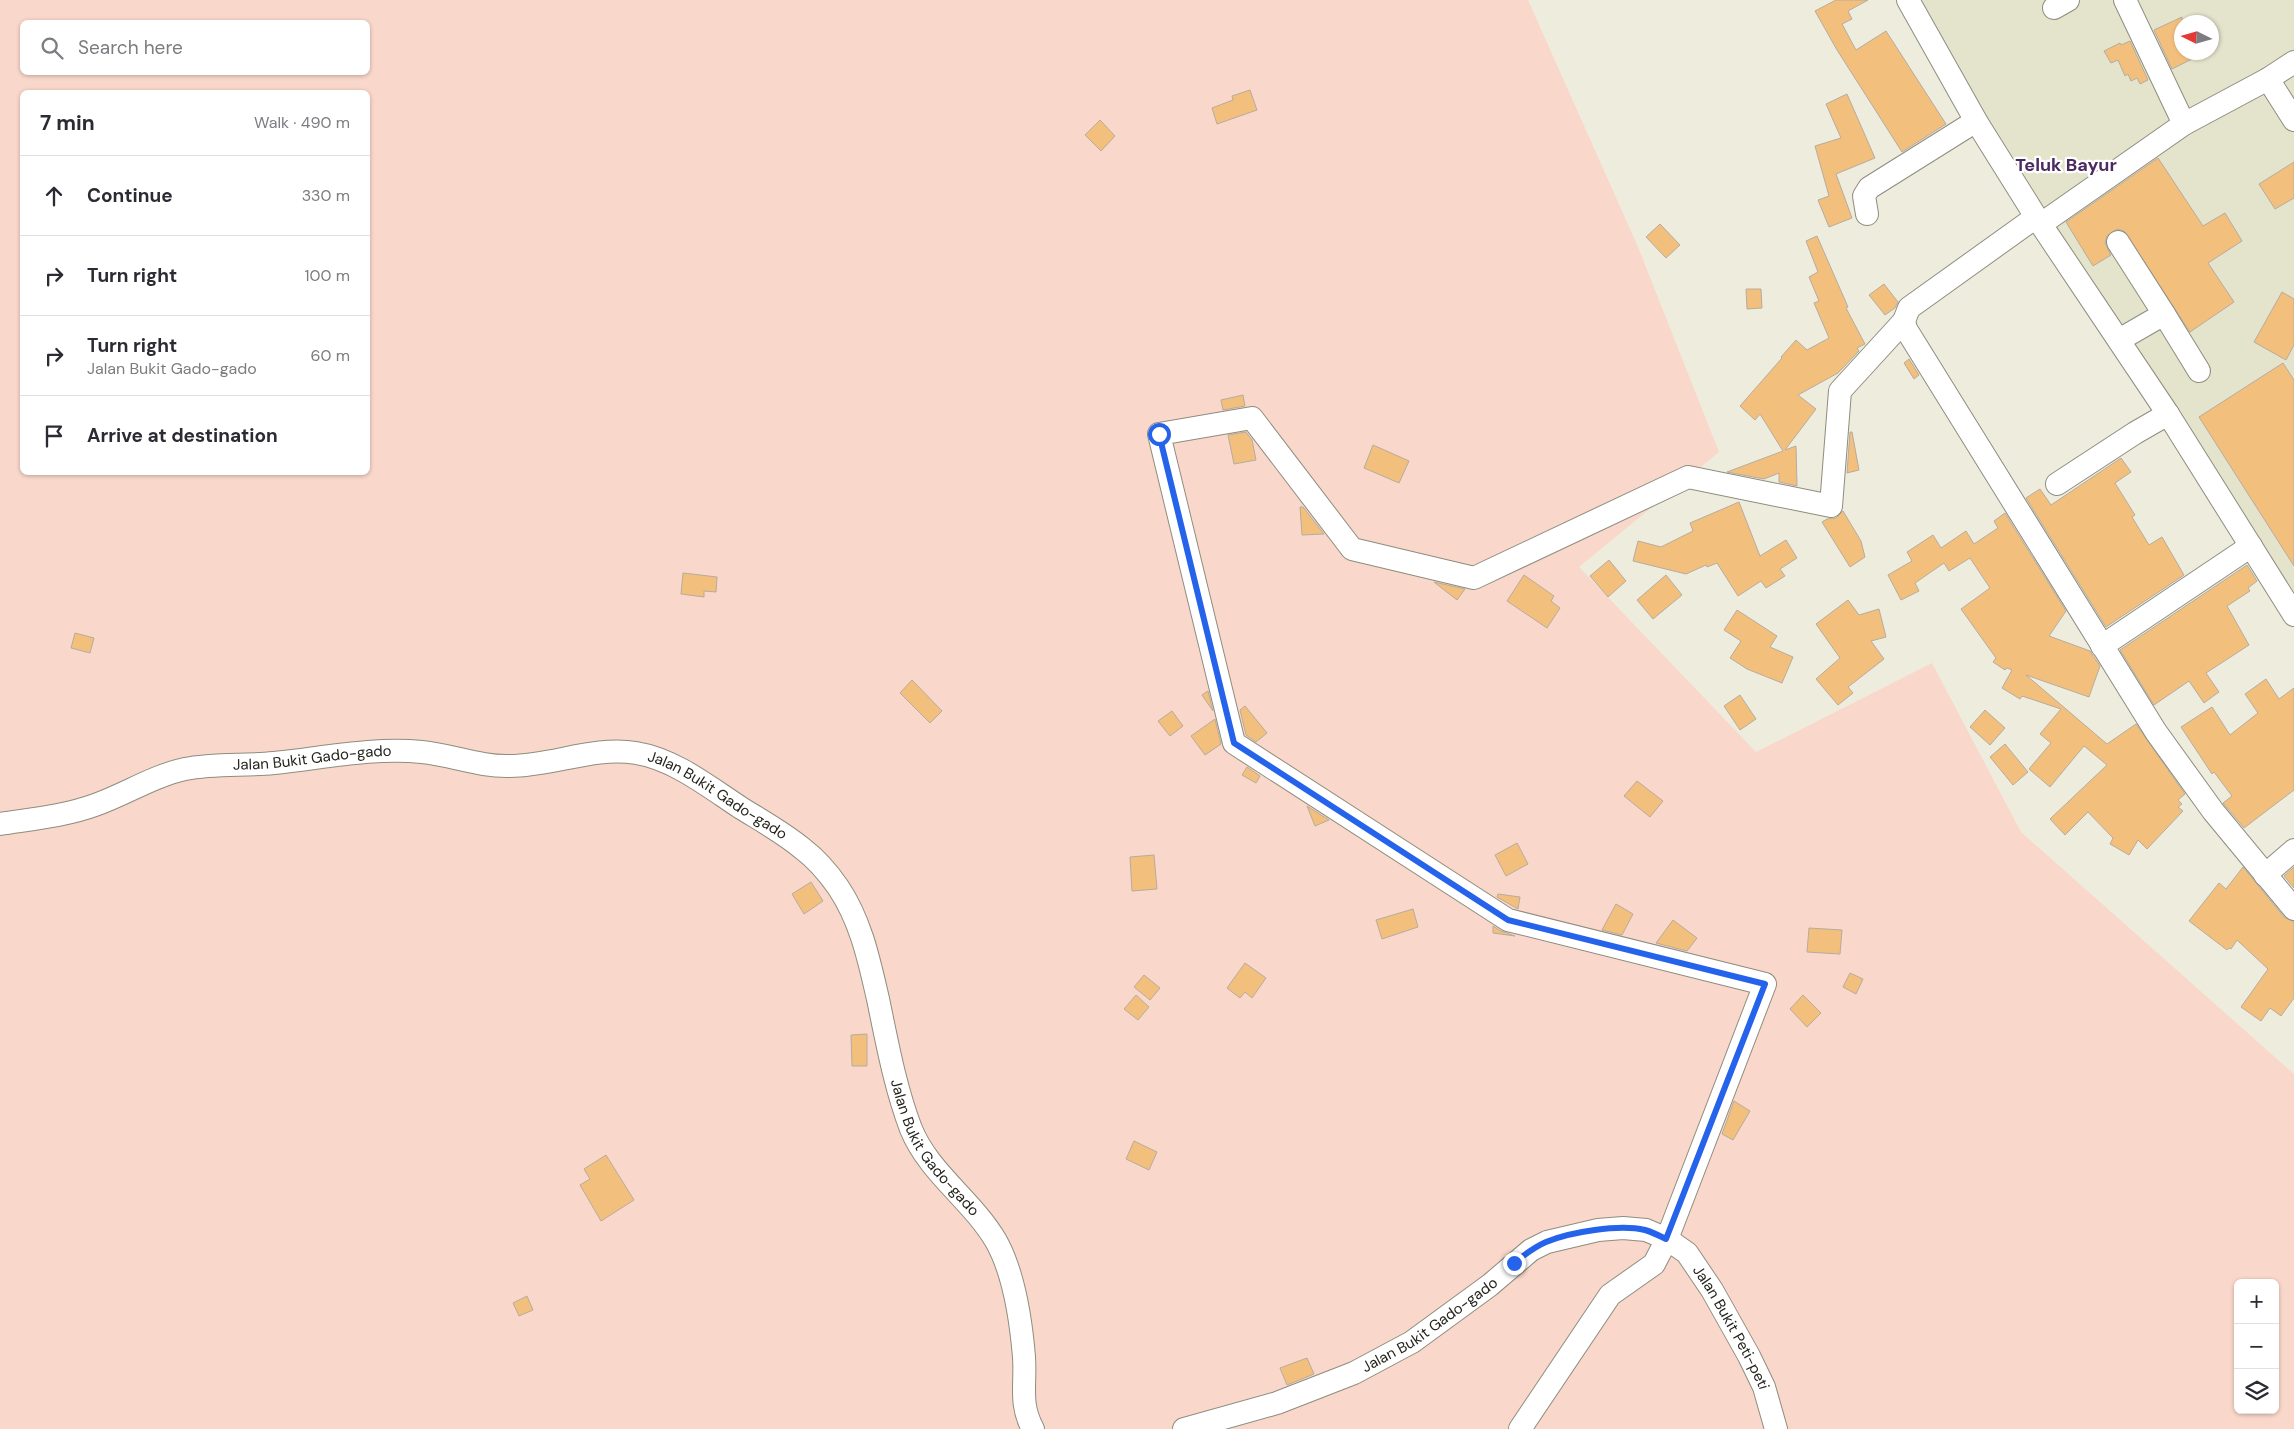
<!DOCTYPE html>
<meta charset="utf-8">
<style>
body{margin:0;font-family:"DM Sans",sans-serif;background:#f7f7f7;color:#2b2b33}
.controls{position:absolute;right:15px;bottom:15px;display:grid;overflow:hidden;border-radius:8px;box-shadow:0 1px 4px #0004}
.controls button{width:45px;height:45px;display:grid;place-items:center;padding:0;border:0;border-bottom:1px solid #e1e1e2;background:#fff;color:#2b2b33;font:25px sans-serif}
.compass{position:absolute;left:2174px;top:15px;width:45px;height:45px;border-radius:50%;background:#fff;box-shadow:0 1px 4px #0004;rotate:275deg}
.stop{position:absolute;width:15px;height:15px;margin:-11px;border:4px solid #2563eb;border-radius:50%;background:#fff}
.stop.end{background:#2563eb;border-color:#fff;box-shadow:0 1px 5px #0008}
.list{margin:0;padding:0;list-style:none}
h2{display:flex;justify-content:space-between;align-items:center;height:65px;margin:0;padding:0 20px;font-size:21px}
h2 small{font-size:16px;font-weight:400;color:#7c7c81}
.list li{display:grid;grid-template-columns:32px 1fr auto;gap:15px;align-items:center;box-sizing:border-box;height:80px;padding:0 20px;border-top:1px solid #e1e1e2}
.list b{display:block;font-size:19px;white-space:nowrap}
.list p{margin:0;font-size:16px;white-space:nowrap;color:#7c7c81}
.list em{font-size:16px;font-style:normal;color:#7c7c81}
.icon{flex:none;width:28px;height:28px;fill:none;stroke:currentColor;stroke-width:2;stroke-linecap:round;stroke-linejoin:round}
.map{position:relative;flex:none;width:2294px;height:1429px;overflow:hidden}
.search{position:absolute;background:#fff;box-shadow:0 1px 4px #0004;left:20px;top:20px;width:350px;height:55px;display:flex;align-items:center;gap:12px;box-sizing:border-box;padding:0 18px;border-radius:8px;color:#7c7c81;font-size:19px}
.panel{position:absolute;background:#fff;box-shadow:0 1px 4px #0004;left:20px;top:90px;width:350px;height:385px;border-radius:8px}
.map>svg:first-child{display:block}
.built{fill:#e4e3cb;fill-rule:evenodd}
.green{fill:#f9d7ca;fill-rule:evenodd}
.building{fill:#f3bf7d;stroke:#b6ac9f}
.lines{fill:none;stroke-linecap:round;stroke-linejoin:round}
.minor-casing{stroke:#8e8d7f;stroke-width:24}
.minor{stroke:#fff;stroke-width:22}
.route{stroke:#2563eb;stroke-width:6}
.labels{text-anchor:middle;stroke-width:4.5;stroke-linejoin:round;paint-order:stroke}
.street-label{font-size:15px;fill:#25251f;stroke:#fff}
.quarter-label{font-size:18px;font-weight:bold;fill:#4b2a62;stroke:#fff}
</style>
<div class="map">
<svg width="2294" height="1429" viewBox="0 0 2294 1429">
<rect width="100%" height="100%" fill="#eeeddd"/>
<!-- built -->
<path class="built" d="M1897,0h397v617zM2182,22h30v30h-30z"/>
<!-- green -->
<path class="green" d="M0,0h1528l110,247 81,205 -140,115 177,185 176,-89 89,169 273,242v355h-2294zM22,22h346v50h-346zM22,92h346v380h-346zM2238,1283h37v127h-37z"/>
<!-- building -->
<g class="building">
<path d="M1836,0h32l-20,11 4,8 -10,5 14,26 30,-19 60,93 -44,28 -65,-102 -22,-39z"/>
<path d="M2182,17v35h24l-34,17 -18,-39z"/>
<path d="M2130,41l18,39 -8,4 -3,-6 -6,3 -3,-7 -3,2 -7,-16 -7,3 -7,-12 16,-8 1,2z"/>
<path d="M1250,90l7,20 -40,14 -5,-16 21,-8 -1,-4z"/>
<path d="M1847,94l28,64 -39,16 16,44 -23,9 -11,-27 11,-4 -14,-50 26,-8 -15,-34z"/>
<path d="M1100,120l15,16 -14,15 -16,-16z"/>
<path d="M2158,158l45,68 22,-13 17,28 -34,22 26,39 -44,30 -66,-101 -7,-2 -10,7 -2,7 6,12 -18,11 -27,-44z"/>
<path d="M2294,162v36l-19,11 -16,-25z"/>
<path d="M1660,224l20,21 -14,13 -20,-21z"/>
<path d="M1817,236l31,71 -2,1 19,36 -8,4 2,3 -21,22 -40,22 18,14 -31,41 11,-4 1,40 -18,-4v-9l-15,6 -37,-7 56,-21 -23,-37 -5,6 -15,-14 42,-48 -1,-1 15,-17 11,10 22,-12 -15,-35 5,-2 -10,-24 9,-5 -12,-31z"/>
<path d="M1884,284l14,18 -3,6 -10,7 -16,-20z"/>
<path d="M1746,289h15l1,19 -15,1z"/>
<path d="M2282,292l12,7v46l-8,15 -32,-18z"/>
<path d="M1909,359l10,16 -5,4 -10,-16z"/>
<path d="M2283,363l11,17v186l-95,-149z"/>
<path d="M1243,395l2,11 -22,4 -2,-10z"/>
<path d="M1246,432l6,8 4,20 -22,4 -6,-29z"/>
<path d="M1850,432h2l7,38 -12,3z"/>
<path d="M1373,445l36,16 -10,22 -35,-15z"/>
<path d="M2121,458l10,14 -16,11 20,32 -3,2 17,28 13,-8 22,38 -78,52 -80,-129 14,-9 11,16z"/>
<path d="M1739,502l21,54 26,-16 11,18 -17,11 5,7 -19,12 -5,-7 -23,15 -21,-33 -10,4 -1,-2 -20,9 -53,-13 5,-20 23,6 32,-16 -3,-8z"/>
<path d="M1300,507h3l21,27 -22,1z"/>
<path d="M1843,511l18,30 4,16 -15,10 -28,-45 5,-3 9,-1z"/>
<path d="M2005,513l61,98 -17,25 41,15 10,15 -11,31 -63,-22 81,69 29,-20 49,70 -7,6 4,4 -4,3 5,4 -36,38 -9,-9 -9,15 -19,-11 3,-6 -25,-26 -23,23 -15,-16 57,-54 -23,-19 -34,41 -21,-18 22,-26 -11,-9 21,-25 -39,-13 -2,3 -18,-11 10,-18 -5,-2 -2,2 -12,-8 3,-4 -35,-49 29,-21 -20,-30 -21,13 -5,-8 -29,20 4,8 -18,9 -13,-25 24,-14 -5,-9 26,-17 8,13 25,-17 8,13 24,-16 -4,-7z"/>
<path d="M1609,560l17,21 -18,16 -18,-21z"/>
<path d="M2247,565l10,16 -9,7 2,3 -23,15 22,39 -43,28 13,19 -15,11 -15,-22 -35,24 -34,-55z"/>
<path d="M683,573l34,4 -1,15 -12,-1v6l-23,-3z"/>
<path d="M1524,575l30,21 -3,5 9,7 -13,20 -40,-27z"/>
<path d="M1666,575l16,20 -29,24 -16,-19z"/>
<path d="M1434,582l31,7 -8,11z"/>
<path d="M1848,600l11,15 20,-6 7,28 -15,4 13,18 -36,28 5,6 -15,12 -22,-26 24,-21 -24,-34z"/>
<path d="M1737,610l40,26 -7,11 23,10 -11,26 -35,-14 -17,-11 11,-17 -17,-11z"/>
<path d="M75,633l19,5 -4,15 -19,-5z"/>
<path d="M2266,679l13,20 15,-11v102l-50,38 -21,-25 9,-7 -18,-24 -2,2 -31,-47 31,-20 18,28 28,-22 -13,-19z"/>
<path d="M912,680l30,31 -12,12 -30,-30z"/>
<path d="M1208,691l5,20 -11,-16z"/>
<path d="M1740,695l16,24 -16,11 -16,-24z"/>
<path d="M1245,706l22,27 -11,9 -10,-7 -6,-25z"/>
<path d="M1985,710l20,18 -15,17 -20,-18z"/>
<path d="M1172,711l11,15 -13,10 -12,-15z"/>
<path d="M1215,719l6,25 -16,11 -14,-19z"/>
<path d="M2005,744l23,28 -15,13 -23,-28z"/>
<path d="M1247,767l13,9 -4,7 -14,-8z"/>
<path d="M1637,781l26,20 -13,16 -26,-21z"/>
<path d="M1307,806l22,14 -14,6z"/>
<path d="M1517,843l11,21 -22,12 -11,-21z"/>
<path d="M1154,855l3,34 -25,2 -2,-34z"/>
<path d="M2243,867l41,50 10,5v76l-13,18 -11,-8 -9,13 -20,-14 27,-38 -31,-29 -6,9 -2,-1 -2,2 -38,-29 30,-38 7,6z"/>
<path d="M2294,867v21l-10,-12z"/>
<path d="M811,882l12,19 -19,13 -12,-20z"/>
<path d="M1498,894l22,3 -2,12 -21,-12z"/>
<path d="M1616,904l17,10 -11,21 -20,-5z"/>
<path d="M1413,909l5,18 -36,12 -6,-19z"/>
<path d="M1673,920l24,18 -10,13 -31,-8z"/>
<path d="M1493,926l8,5 14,5 -22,-3z"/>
<path d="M1809,928l33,2 -2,24 -33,-2z"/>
<path d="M1245,963l21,15 -14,20 -7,-6 -5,6 -13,-10z"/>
<path d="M1850,973l13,6 -7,15 -13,-7z"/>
<path d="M1144,975l16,13 -10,12 -16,-13z"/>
<path d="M1136,995l13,12 -11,13 -14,-11z"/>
<path d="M1803,995l18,18 -14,14 -17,-18z"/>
<path d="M867,1034v32h-15l-1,-31z"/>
<path d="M1734,1101l16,10 -17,29 -11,-6z"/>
<path d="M1134,1141l23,11 -8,18 -23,-11z"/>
<path d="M606,1155l28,45 -33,21 -21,-36 10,-6 -6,-10z"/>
<path d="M527,1296l6,14 -14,6 -6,-13z"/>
<path d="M1307,1358l7,16 -27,11 -7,-17z"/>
</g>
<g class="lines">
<defs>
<g id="minor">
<path d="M1908,0l68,121 60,96 132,197 126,201"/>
<path d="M2125,0l59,124"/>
<path d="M2054,8l14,-8"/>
<path d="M2268,79l26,41"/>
<path d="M1867,214l-3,-18 5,-8 107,-67"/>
<path d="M2036,217l-127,91 -5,13 2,8 250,403 57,79 81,98"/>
<path d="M2041,224l143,-100 84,-45 26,-17"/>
<path d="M2118,242l46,72"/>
<path d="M2119,340l45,-26 35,57"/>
<path d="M2057,484l78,-51 33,-19"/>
<path d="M2102,646l149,-100"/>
<path id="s1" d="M0,824c32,-5 65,-8 95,-19 31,-11 58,-29 90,-36 29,-6 59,-3 89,-6 49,-5 99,-16 148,-11 30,3 58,15 88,14 42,0 84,-20 126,-13 38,6 73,34 105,55 21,13 43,25 62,41 13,10 26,25 35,38 23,34 31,73 40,112 9,43 17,88 33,130 18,44 61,71 85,112 18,32 25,80 28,116 2,27 -5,47 9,72"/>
<path d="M2265,875l29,-25"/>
<path id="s2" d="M1184,1429l93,-26 77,-30 58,-31 78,-57 41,-35 16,-8 51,-12 25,-2 23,2 21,9 20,14 25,37 37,66 15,31 12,42"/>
<path d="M1520,1429l90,-134 44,-31 13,-25 98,-255 -257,-64 -274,-177 -75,-309 93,-16 100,131 122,29 214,-101 143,29 9,-115 64,-70"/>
</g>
</defs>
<!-- minor casing -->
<use href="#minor" class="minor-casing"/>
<!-- minor -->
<use href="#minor" class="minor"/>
</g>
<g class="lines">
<!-- route -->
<path class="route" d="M1159,434l75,309 274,177 257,64 -99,255c-6,-3 -14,-7 -21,-9 -26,-6 -75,2 -99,12 -12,5 -22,13 -32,21"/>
</g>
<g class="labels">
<!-- street labels -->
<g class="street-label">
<text dy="5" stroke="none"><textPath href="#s1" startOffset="322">Jalan Bukit Gado-gado</textPath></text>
<text dy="5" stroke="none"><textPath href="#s1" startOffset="741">Jalan Bukit Gado-gado</textPath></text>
<text dy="5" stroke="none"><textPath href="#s1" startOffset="1176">Jalan Bukit Gado-gado</textPath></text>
<text dy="5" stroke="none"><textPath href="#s2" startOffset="269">Jalan Bukit Gado-gado</textPath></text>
<text dy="5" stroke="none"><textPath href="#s2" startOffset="648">Jalan Bukit Peti-peti</textPath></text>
</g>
<!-- quarter labels -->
<g class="quarter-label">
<text x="2066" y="171">Teluk Bayur</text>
</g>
</g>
</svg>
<div class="controls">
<button>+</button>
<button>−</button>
<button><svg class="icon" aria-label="layers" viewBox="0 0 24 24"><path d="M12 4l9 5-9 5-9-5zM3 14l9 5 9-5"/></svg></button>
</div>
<svg class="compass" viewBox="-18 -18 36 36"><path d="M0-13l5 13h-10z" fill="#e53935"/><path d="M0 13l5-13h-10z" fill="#7c7c81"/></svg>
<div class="stop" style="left:1159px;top:434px"></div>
<div class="stop end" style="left:1514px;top:1263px"></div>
<div class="search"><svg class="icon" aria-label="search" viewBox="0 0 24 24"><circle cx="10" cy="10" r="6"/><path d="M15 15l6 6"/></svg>Search here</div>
<section class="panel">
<h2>7 min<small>Walk · 490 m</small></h2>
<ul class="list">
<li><svg class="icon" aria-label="ahead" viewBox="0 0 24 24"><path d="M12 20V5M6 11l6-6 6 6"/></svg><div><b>Continue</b></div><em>330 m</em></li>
<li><svg class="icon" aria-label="right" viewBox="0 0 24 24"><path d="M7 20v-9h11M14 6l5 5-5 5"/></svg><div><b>Turn right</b></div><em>100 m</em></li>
<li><svg class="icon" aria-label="right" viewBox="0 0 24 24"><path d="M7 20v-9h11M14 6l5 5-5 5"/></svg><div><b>Turn right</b><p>Jalan Bukit Gado-gado</p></div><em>60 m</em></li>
<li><svg class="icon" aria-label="arrive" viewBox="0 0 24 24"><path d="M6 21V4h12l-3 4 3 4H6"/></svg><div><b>Arrive at destination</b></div></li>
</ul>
</section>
</div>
